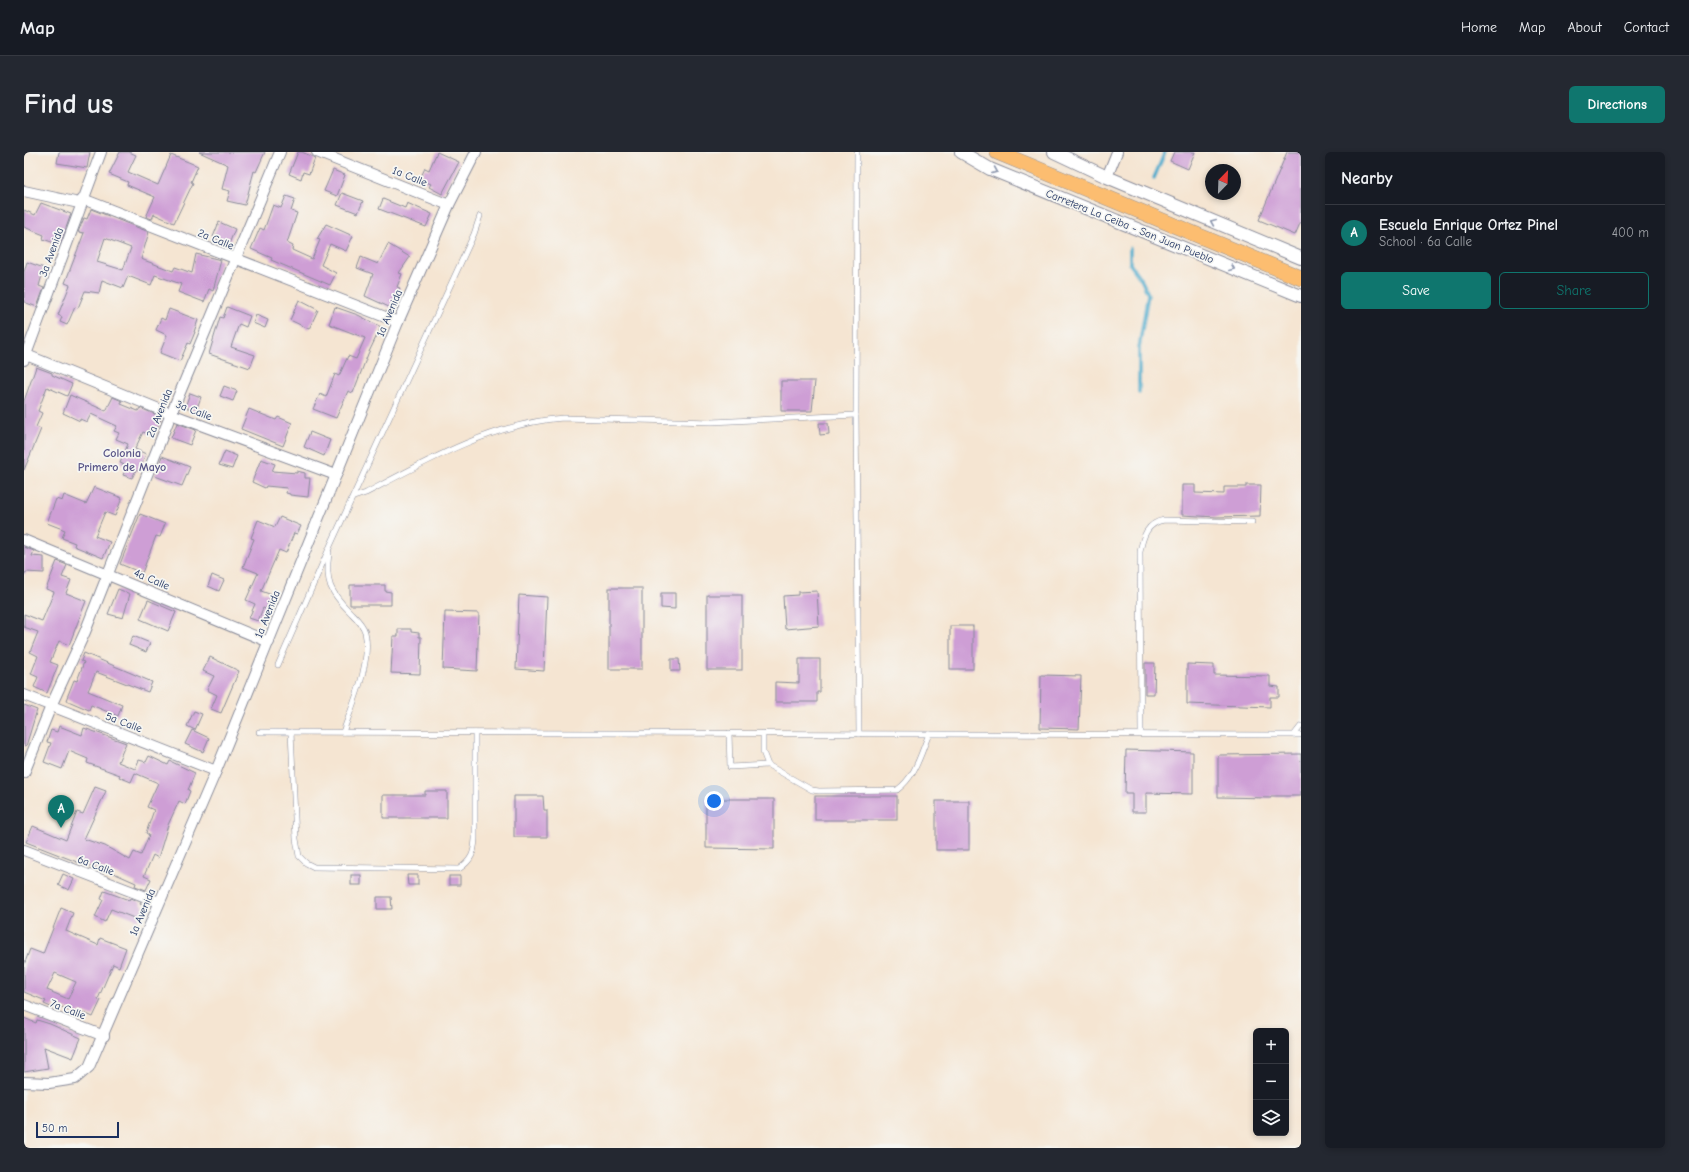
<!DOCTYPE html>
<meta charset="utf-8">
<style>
body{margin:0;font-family:"Comic Neue",sans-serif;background:#242831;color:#f1f3f6}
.controls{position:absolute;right:12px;bottom:12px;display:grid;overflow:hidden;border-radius:6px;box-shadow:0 2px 6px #0003}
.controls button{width:36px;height:36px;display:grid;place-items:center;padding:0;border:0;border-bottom:1px solid #363941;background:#171b24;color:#f1f3f6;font:20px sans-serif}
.compass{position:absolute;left:1181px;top:12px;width:36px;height:36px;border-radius:50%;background:#171b24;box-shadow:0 2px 6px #0003;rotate:23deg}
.scale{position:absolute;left:12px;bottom:10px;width:83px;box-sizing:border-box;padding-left:4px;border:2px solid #1b2f5e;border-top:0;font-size:11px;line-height:14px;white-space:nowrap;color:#1b2f5e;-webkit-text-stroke:3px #f6f6f2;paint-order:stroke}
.you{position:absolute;left:690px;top:649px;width:14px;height:14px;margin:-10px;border:3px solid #fff;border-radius:50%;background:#1a73e8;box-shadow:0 0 0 6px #1a73e833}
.badge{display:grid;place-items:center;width:26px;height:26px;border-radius:50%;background:#0f766e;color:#fff;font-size:13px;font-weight:700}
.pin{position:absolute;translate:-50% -33px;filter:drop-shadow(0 1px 2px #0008)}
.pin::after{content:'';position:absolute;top:21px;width:14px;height:12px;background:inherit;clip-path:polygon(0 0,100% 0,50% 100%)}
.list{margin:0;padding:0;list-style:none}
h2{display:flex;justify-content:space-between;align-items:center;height:52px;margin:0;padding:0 16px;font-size:17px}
h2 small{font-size:13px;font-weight:400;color:#9ea1a6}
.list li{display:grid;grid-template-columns:26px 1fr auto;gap:12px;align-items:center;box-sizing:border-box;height:56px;padding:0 16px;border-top:1px solid #363941}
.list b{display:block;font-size:15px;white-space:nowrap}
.list p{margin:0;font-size:13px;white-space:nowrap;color:#9ea1a6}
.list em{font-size:13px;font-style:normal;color:#9ea1a6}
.actions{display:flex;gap:8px;padding:12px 16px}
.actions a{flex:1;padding:9px 0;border:1px solid #0f766e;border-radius:6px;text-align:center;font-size:14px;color:#0f766e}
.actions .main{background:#0f766e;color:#fff}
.icon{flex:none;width:22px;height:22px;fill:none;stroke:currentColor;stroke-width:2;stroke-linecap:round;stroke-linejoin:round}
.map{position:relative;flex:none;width:1277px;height:996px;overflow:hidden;border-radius:6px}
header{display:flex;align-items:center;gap:24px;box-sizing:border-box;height:56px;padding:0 20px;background:#171b24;border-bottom:1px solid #363941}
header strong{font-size:19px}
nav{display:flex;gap:22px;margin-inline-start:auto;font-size:14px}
.intro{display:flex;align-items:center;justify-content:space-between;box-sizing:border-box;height:96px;padding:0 24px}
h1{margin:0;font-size:28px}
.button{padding:10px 18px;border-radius:6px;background:#0f766e;color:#fff;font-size:14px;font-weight:700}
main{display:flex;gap:24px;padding:0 24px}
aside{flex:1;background:#171b24;border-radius:6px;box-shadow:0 2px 6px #0003}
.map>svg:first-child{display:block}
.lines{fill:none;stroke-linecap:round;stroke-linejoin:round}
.stream{stroke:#4eabcc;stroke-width:3.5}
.building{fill:#ce9ed5;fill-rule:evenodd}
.service-casing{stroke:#888a98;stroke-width:6}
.minor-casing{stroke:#888a98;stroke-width:12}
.tertiary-casing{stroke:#888a98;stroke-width:14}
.primary-casing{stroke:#888a98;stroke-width:16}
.service{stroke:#fff;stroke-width:5}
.minor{stroke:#fff;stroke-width:10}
.tertiary{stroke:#fff;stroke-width:12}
.primary{stroke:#fcbd6f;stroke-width:15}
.oneway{stroke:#8d97ae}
.labels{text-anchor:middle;stroke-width:3.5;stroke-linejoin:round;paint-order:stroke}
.street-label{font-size:11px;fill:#1b2f5e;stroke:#f6f6f2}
.neighbourhood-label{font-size:12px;font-weight:bold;fill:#5a5688;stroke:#f6f6f2}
</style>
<header>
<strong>Map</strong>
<nav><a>Home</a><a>Map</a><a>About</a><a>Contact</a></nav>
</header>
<div class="intro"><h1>Find us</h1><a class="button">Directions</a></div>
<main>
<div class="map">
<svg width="1277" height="996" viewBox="0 0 1277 996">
<rect width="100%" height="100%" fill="#f6f6f2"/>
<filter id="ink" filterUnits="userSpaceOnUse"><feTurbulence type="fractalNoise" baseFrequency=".025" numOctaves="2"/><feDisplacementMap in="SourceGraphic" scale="8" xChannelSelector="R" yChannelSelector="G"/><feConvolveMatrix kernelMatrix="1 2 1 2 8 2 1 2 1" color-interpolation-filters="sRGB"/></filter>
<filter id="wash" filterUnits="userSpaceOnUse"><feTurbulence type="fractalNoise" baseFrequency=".012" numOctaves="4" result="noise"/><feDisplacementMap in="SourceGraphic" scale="16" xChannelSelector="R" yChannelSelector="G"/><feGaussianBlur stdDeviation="0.9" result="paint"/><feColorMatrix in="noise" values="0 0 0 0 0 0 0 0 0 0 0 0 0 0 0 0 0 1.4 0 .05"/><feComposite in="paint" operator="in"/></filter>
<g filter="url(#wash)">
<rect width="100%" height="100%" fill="#f5e5d2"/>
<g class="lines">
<!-- stream -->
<g class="stream">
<path d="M1130,26l11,-26"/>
<path d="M1106,96v16l12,17 6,13 -9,54v44"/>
</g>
</g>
<g id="blocks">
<!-- building -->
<g class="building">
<path d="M35,0h31l-3,16 -30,-5z"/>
<path d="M96,0h9l7,3 -8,17 30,13 13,-30 27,11 -7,16 2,1 -19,40 -20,-9 -2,5 -6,-2 9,-20 -28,-12 1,-3 -19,-8z"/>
<path d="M175,0h66l-9,20 -2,-1 -9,34 -18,-4 3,-10 -8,-2 6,-24z"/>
<path d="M274,0h4l13,6 -6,16 -6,-2 -2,7 -12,-5z"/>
<path d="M413,0l22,10 -17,32 -13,-7 2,-3 -11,-5 5,-11 4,2z"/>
<path d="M1150,0h21l-7,17 -18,-8z"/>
<path d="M1263,0h14v69l-6,14 -36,-15z"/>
<path d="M309,18l12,5 -8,21 -13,-5z"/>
<path d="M318,41l21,8 -5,12 -21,-8z"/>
<path d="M262,44l9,3 -4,12 6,2 -10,30 6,3 -1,4 20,9 8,-19 -3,-1 9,-15 27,12 -7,15 -16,-7 -9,21 15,8 -6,12 -59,-25 1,-2 -21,-9 9,-21 4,2 9,-25 8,3z"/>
<path d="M359,47l22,9 2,-5 25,11 -6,13 -47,-18z"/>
<path d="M17,51l30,11 -11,31 -17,-6 1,-4 -20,-8v-17l11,5z"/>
<path d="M67,57l58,23 -8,27 32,12 2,-4 17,6 4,-19 25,6 -8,31 -4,-2 -5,13 -26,-10 3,-8 -26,-9 -4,10 -23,-9 -5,12 -21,-8 -3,13 -14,-2 -7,17 -3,-1 -8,18 -7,-3 2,-5 -4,-2 12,-30 -5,-2 19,-50 -6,-1 6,-14 3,1zM81,86l26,10 -8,22 -26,-8z"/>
<path d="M195,70l16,7 -6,15 -16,-7z"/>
<path d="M364,92l22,13 -11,16 3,1 -5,13 3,1 -9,20 -26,-12 8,-22 -16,-6 4,-11 17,7z"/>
<path d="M3,110l17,6 -5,18 5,2 -7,19 -13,-5v-30z"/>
<path d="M275,148l19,10 -9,19 -19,-9z"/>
<path d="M203,155l23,9 -4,11 -7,-3 -8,23 24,8 -5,13 -41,-14 11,-37 3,1z"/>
<path d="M311,155l23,8 23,12 -13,27 -15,39 -5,-2 -12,27 -23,-9 7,-15 6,3 9,-23 4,2 9,-20 8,3 9,-21 -36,-14z"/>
<path d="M145,157l29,11 -4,12h1l-5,12 -2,-1 -8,18 -20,-8 7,-18 -11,-5 5,-12 4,2z"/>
<path d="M232,163l12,5 -3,8 -12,-5z"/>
<path d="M12,215l16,6v2l20,9 -5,12 -20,-9 -9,24 4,2 -6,14 5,2 -17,41v-69z"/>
<path d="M757,229h34l-3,30h-31z"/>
<path d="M200,234l13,5 -4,10 -13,-5z"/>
<path d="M166,241l11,4 -5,14 -11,-4z"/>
<path d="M46,243l36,16 7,-14 9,4 -1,3 17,7 2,-3 22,9 -8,19 -11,-4 -8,17 11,5 -7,17 -3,-1 -4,8 -9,-3 4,-9 -7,-3 8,-19 -12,-5 3,-6 -5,-2 3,-5 -26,-12 -4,8 -7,-3v2l-17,-8z"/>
<path d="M225,257l27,11 2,-3 14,6 -9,23 -42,-17z"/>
<path d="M153,271l19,7 -6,15 -19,-7z"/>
<path d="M795,271h9l1,11 -9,1z"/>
<path d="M286,280l20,8 -6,16 -20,-9z"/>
<path d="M201,299l12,5 -5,13 -13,-4z"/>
<path d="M138,304l28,11 -8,19 -27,-10z"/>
<path d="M237,307l14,5 -3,7 25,2v-2l8,2v5h5l-2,19 -18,-2v-1l-4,-1 1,-5 -21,-2 -1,2 -13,-6z"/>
<path d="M1158,333h13v8l29,1v-7h22v-2h15l-1,31 -44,1 -34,-2z"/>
<path d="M70,335l28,11 -7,18 -10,-4 -10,24 15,6 -7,16 -29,-12 1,-3 -13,-5 3,-8 -18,-7 9,-24 6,2 2,-6 22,9z"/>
<path d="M116,362l25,10 -5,13 -4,-1 -14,37 -22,-9z"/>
<path d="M256,365l21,9 -4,8 -3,-1 -8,20 -7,-3 -18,41 11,4 -6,14 -3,-1 -5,13 -9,-3 6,-14 -9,-4 12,-27 -15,-6 11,-28 -3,-1 7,-18 17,7z"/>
<path d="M0,395l10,4 -2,5 12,1v16l-18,-1 -2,3z"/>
<path d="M33,409l10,4 -5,12 9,3 -5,13 20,8 -17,44 -10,-4 -9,21 8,3 -11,28 -13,-6 4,-10 -7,-3 7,-18 -8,-4 8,-20 -14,-5v-13l18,7 12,-29 -8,-3z"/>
<path d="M188,423l12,5 -5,11 -11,-5z"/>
<path d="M326,433h35v6l6,1v13h-41z"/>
<rect x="585" y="436" width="33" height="81"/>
<path d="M94,437l12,5 -7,24 -15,-4z"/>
<path d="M793,439l2,35 -34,3 -2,-33 15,-1v-3z"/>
<path d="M637,441h14v16l-14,-1z"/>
<path d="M495,443l28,2 -3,74 -28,-2z"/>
<rect x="683" y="443" width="35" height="75"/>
<path d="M124,448l28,12 -8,19 -28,-12z"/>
<path d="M421,460l34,1 -2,58 -34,-2z"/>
<rect x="926" y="474" width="23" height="43"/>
<path d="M374,477h13v3l8,1v4h2l-1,37 -29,-1 2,-37h5z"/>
<path d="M109,484l17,7 -4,9 -17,-7z"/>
<path d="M60,501l68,29 -4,10 -52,-20 -8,19 34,14 -4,11 -27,-11 -2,5 -23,-10 8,-20 3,1 7,-19 -3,-1z"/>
<path d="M186,505l29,14 -18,42 -10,-4 6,-14 -10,-5 7,-14 -11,-5z"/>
<path d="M647,507h8l1,12h-9z"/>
<path d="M775,507h21v33h-3v10h-42v-20l24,1z"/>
<path d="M1121,511h10l-1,31h-9z"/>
<path d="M1163,512l27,1v10l56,1v10l9,1v10h-9v10l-83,-3z"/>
<path d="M1017,523l40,1 -2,53 -39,-1z"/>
<path d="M0,553l13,5 -11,36 -2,-1z"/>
<path d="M170,559l8,3 -7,16 -8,-4z"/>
<path d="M35,574l23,9 2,-7 42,15 -8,19 17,7 4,-9 7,2 3,-6 19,9 2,-4 25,12 -7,17 2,1 -5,13 -6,-3 -11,24 -10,33 -5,-3 -9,21 7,3 -5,11 -11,-4 1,-3 -36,-16 -1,2 -22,-7 -51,-20 7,-16 33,14 11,-28 6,2 12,-27 11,4 -22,48 21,7 25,14 4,-8 7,3 8,-20 -3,-2 8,-23 -7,-3 11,-24 -23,-10 -4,9 -12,-5 1,-2 -33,-12 1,-4 -19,-8 -7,18 -18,-7 7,-19 -4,-1 4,-12 6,2z"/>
<path d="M168,578l17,8 -6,14 -18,-8z"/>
<path d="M1102,598l67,2v42l-47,-1v19h-14v-19h-7z"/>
<path d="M1277,602v42h-30v2l-53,-1v-42z"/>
<path d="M401,639h22v27h-64v-23h42z"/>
<path d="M490,644h29l1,14h3v27h-33z"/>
<rect x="791" y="644" width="82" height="24"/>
<path d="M682,647h68v50l-68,-1z"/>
<rect x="912" y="649" width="33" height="49"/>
<path d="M39,722l11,5 -5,11 -11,-5z"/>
<rect x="327" y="723" width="10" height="10"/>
<path d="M383,723h11v10h-10z"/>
<rect x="425" y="724" width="11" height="9"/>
<path d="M80,739l25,9 1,-2 11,4 -1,2 4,2 -5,14 -28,-11 -6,13 -10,-5 8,-17 -2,-1z"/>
<path d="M353,745h14l1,12h-15z"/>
<path d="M37,756l12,5 -7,18 32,14 2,-7 26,10 -7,19 -6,-3 -15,35 3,1 -8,17 -13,-6 -1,3 -25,-10 -1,4 -9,-4 2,-3 -22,-9v-27l6,-16 13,5zM31,821l21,9 -8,17 -21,-9z"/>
<path d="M0,866l12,5 1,-3 13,4 31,14 -8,20 -29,-11 4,21 -24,4z"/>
</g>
</g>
</g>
<g filter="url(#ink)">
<use href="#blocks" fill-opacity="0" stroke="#888a98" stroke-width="1"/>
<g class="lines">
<defs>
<g id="service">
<path d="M833,0l-1,263 3,319"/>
<path d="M330,345l12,-4c60,-32 128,-70 197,-75l149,4 144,-7"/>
<path d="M305,401c-4,29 1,39 21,59 6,6 13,12 15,20 7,29 -12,72 -22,100"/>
<path d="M254,513l53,-121 143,-310 6,-18"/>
<path d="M235,580l1042,3"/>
<path d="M267,580l5,107 3,17 7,7 8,4 145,2c13,-9 15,-16 16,-30v-106"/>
<path d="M705,581l1,34 38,-2"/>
<path d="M739,581v19l5,13 44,25 7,1 78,-1c19,-14 23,-35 32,-56"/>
<path d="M1117,582l-1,-182c3,-16 7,-29 24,-32l88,2"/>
<path d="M1270,583l7,-9"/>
</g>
<g id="minor">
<path d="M293,0l132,53"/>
<path d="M1083,25l10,-25"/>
<path d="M0,39l55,12 4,-4 315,123"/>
<path d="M0,202l147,60 165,61"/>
<path d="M0,208l77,-208"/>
<path d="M0,388l245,102"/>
<path d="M0,543l192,76"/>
<path d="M0,621l27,-67 34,-74 86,-218 109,-262"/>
<path d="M0,698l135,52"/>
<path d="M0,853l80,31"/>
<path d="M0,930l25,1 26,-4 14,-12 127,-296 182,-449 51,-117 27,-53"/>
</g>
<g id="tertiary">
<path d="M937,0l29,17 311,127"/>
<path d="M1030,0l53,25 194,81"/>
</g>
<path id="primary" d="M973,0l304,126"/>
</defs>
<!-- service casing -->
<use href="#service" class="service-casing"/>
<!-- minor casing -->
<use href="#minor" class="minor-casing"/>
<!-- tertiary casing -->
<use href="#tertiary" class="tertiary-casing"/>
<!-- primary casing -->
<use href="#primary" class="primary-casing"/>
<!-- service -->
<use href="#service" class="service"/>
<!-- minor -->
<use href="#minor" class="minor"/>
<!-- tertiary -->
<use href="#tertiary" class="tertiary"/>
<!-- primary -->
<use href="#primary" class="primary"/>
</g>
<!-- one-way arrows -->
<defs><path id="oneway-chevron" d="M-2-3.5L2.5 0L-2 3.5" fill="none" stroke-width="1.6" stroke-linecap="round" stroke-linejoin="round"/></defs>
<g class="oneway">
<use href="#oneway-chevron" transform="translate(971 19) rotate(23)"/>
<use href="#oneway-chevron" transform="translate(1189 70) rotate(-157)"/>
<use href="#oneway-chevron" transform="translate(1208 116) rotate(22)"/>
</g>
</g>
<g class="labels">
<!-- street labels -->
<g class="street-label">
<text transform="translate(386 24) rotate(22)" y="4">1a Calle</text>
<text transform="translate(1106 74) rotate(22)" y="4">Carretera La Ceiba - San Juan Pueblo</text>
<text transform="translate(192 87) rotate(22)" y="4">2a Calle</text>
<text transform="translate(27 100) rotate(-70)" y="4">3a Avenida</text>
<text transform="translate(365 161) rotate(-67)" y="4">1a Avenida</text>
<text transform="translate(170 258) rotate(21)" y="4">3a Calle</text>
<text transform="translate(135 261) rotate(-68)" y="4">2a Avenida</text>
<text transform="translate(128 427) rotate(23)" y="4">4a Calle</text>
<text transform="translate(243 462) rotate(-68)" y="4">1a Avenida</text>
<text transform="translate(100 570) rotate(21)" y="4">5a Calle</text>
<text transform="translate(72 713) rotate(21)" y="4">6a Calle</text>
<text transform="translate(118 760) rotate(-67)" y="4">1a Avenida</text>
<text transform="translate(44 857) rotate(21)" y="4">7a Calle</text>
</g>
<!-- neighbourhood labels -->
<g class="neighbourhood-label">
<text x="98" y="305">Colonia<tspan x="98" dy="14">Primero de Mayo</tspan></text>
</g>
</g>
</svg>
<div class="controls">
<button>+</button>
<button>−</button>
<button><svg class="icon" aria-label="layers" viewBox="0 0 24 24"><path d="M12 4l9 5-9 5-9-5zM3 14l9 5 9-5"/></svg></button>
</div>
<svg class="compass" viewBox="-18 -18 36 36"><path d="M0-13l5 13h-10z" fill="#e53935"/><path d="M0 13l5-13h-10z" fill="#9ea1a6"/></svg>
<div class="scale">50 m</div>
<div class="you"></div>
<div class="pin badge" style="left:37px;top:676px">A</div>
</div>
<aside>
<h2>Nearby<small></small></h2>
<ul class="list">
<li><span class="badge">A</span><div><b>Escuela Enrique Ortez Pinel</b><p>School · 6a Calle</p></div><em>400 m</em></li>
</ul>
<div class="actions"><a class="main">Save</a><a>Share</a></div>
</aside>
</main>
